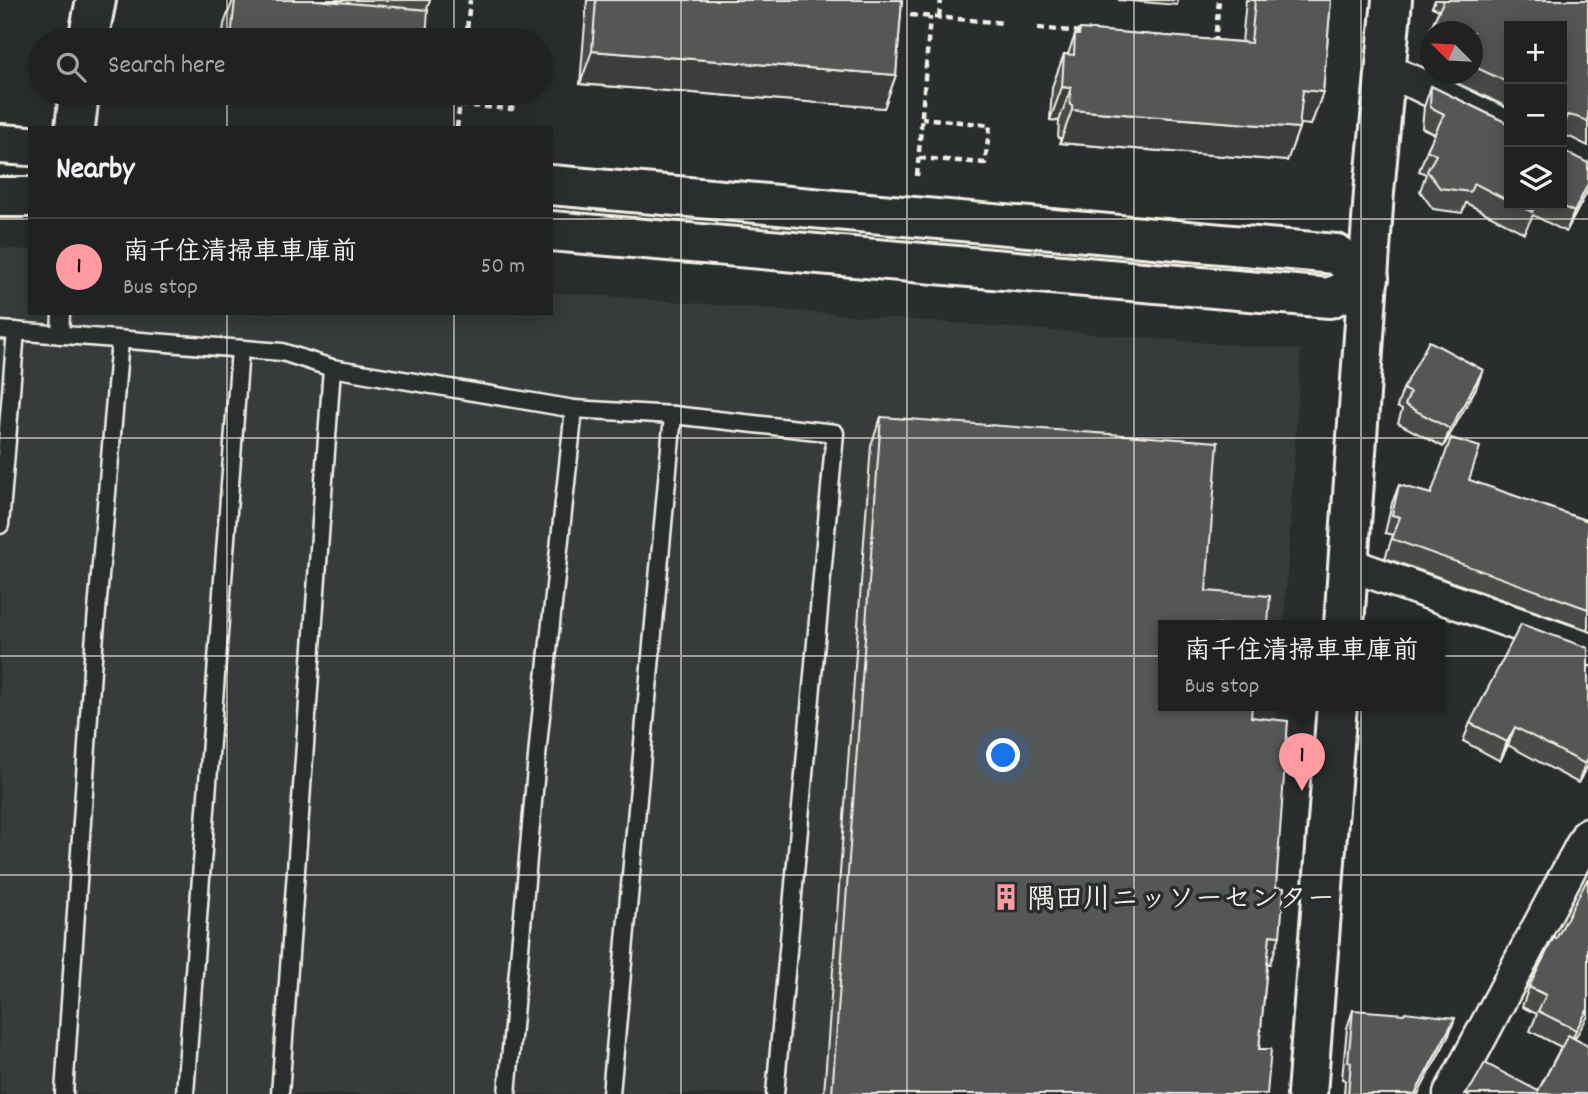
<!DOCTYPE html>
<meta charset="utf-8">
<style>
body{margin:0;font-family:Dekko,"Klee One",sans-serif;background:#2d2f2f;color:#f1f3f6}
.controls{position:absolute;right:21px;top:21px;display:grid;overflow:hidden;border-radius:0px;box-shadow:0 4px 18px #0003}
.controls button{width:63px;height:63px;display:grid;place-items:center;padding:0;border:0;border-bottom:2px solid #3d3f40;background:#202222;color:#f1f3f6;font:35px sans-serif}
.compass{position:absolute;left:1420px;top:21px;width:63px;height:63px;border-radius:50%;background:#202222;box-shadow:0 4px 18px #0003;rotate:294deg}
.you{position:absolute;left:1004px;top:756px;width:24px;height:24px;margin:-18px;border:5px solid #fff;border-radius:50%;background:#1a73e8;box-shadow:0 0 0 10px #1a73e833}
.badge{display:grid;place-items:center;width:46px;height:46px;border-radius:50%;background:#ff9aa2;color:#111;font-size:23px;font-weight:700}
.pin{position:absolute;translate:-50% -58px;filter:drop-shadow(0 2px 4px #0008)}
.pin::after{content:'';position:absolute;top:37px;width:24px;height:21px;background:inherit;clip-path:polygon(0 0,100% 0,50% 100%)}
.popup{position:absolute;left:1158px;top:620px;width:287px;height:91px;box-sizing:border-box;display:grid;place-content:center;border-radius:0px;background:#202222;filter:drop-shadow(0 2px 5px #0005);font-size:23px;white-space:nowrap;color:#a2a4a5}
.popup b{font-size:26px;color:#f1f3f6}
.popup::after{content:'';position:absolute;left:50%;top:100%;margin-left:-14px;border:14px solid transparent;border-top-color:#202222}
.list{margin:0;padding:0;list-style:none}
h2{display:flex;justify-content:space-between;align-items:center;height:91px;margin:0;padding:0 28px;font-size:30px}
h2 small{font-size:23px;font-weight:400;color:#a2a4a5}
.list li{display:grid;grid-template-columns:46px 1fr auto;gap:21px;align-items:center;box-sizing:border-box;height:98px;padding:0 28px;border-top:2px solid #3d3f40}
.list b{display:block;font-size:26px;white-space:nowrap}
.list p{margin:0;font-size:23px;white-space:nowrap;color:#a2a4a5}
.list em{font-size:23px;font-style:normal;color:#a2a4a5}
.icon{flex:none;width:38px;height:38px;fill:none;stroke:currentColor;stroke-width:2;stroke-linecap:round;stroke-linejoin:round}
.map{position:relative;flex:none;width:1588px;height:1094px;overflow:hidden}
.search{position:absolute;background:#202222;box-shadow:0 4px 18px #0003;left:28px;top:28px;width:525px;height:77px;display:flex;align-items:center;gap:18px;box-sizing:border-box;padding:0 24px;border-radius:38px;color:#a2a4a5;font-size:26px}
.panel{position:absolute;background:#202222;box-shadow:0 4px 18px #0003;left:28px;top:126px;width:525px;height:189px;border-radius:0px}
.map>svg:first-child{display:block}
.built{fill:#373a3a}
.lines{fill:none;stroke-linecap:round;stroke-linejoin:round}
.service-casing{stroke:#f4f1e8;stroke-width:21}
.minor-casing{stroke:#f4f1e8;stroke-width:37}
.tertiary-casing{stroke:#f4f1e8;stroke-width:44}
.path{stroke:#f4f1e8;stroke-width:4.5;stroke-dasharray:7 5;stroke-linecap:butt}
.service{stroke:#2a2d2e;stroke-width:16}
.minor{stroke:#2a2d2e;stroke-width:32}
.tertiary{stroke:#2a2d2e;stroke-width:38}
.wall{fill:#494b4a;stroke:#f4f1e8;stroke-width:2}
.shaded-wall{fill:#3c3d3c;stroke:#f4f1e8;stroke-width:2}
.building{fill:#555756;stroke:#f4f1e8;stroke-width:2}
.grid{fill:none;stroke:#f4f1e8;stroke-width:2;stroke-opacity:0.55}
.labels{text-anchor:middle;stroke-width:7;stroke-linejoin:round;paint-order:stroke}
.poi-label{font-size:28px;font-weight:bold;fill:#f4f1e8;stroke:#2a2d2e;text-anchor:start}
</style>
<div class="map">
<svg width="1588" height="1094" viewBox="0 0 1588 1094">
<rect width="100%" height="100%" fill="#2a2d2e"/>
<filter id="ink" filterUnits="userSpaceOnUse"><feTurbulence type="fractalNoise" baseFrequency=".0143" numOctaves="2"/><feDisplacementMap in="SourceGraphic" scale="14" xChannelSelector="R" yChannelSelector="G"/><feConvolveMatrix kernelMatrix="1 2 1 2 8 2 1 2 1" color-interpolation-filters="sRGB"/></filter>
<g filter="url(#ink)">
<!-- built -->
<path class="built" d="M0,248l30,2v63h521v-21l750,58 -17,275h-120v80h114l-24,389h-1254z"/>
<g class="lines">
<defs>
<g id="service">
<path d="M0,330l282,22 50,16 242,41 99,6 162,18 -60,661"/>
<path d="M60,335l1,-22"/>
<path d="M0,525l16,-194"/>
<path d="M64,1094l28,-424 28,-330"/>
<path d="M185,1094l55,-745"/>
<path d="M280,1094l52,-726"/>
<path d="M507,1094l32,-359 35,-326"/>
<path d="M611,1094l62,-679"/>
</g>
<g id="minor">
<path d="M1385,70l33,14 91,44"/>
<path d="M1348,564l240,85"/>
<path d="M1450,1094l138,-260"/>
</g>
<g id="tertiary">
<path d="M88,40l8,-40"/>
<path d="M75,128l4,-35"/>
<path d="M0,144l30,2"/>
<path d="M551,185l785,69 33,24 -39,20 -779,-67"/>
<path d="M0,197h30"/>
<path d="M1344,625l30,-433 18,-192"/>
<path d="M1307,1094l30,-389"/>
</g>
</defs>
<!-- service casing -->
<use href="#service" class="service-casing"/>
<!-- minor casing -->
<use href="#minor" class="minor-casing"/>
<!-- tertiary casing -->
<use href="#tertiary" class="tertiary-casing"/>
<!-- path -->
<g class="path">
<path d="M910,15l95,8"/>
<path d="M939,17l2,-17"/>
<path d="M1038,28l44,4"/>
<path d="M466,40l4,-40"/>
<path d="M1213,42h2l4,-42"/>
<path d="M460,105l52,4 2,-16"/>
<path d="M457,128l4,-35"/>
<path d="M919,158l66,5 5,-38 -68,-7"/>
<path d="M917,176l13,-159"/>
</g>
<!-- service -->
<use href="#service" class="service"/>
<!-- minor -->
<use href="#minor" class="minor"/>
<!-- tertiary -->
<use href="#tertiary" class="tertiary"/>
</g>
<!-- wall -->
<g class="wall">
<path d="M233,0h197l-3,9 -1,31h-204l2,-16z"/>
<path d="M587,0h315l-6,75 -12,33 -304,-24z"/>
<path d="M1246,0h85l-8,92 -12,33 -11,-2 -1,5 -12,33 -227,-18v-5h-2l1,-17 -9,-1 2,-33 12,-33h4l7,-19h3l2,-6 162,13z"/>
<path d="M1435,0h153v146l-18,-9 -8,-1v-110h-53v82l-71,-34h35v-42h-42v15l-6,-3 8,-21 6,-13 -7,-3z"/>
<path d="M1431,56v14l-5,-2z"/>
<path d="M1431,86l78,38v81h53l26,-42v27l-22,42 -33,-17 -9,18 -58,-30 -4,10 -29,-4 -13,-18 6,-17 -7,-3 8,-21 8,-16 -13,-6 2,-21z"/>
<path d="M1476,388l-33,59 -45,-24 4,-13 -5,-3 6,-18z"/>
<path d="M881,417l283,208 87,92 19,247h-3l-8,85 8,45h-443l47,-649z"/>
<path d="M1469,480l119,41v109l-203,-72 8,-23 -8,-2 7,-30 7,-18 32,9z"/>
<path d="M1588,648v117l-10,18 -70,-38 -8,16 -37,-20 7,-18z"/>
<path d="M1529,987l59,29 -50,75 23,-44 -31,-16 7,-17 -15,-7z"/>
<path d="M1353,1010l96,25 -31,59h-74l1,-14 -3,-1 5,-51z"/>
</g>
<!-- shaded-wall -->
<g class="shaded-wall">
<path d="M1118,0h60l-1,5z"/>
<path d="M592,51l304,24 -12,33 -304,-24z"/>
<path d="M1062,87l9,1 -12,33 -9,-1z"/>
<path d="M1303,90l20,2 -12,33 -20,-2z"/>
<path d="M1072,110l227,18 -12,33 -227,-18z"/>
<path d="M1568,115l-6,17v-15z"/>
<path d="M1588,184v6l-22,42 8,-20z"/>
<path d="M1483,370l-7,18 -33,59 7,-18z"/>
<path d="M1515,727l-7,18 -8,16 7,-19z"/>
<path d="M1588,759v6l-10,18 7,-19z"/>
<path d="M1270,935l10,1 -10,28 -10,-1z"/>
<path d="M1588,1009v7l-20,34 8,-20z"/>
<path d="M1455,1018l-6,17 -31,59h-3z"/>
</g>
<!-- building -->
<g class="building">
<path d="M235,0h80l113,10 -2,30h-187l-8,-1z"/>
<path d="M596,0h306l-6,75 -304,-24z"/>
<path d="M1255,0h76l-8,92 -20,-2 -4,38 -227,-18v-5h-2l1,-17 -9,-1 2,-33 10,1 1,-20h4l1,-6 171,14z"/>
<path d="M1444,0h144v122l-11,-5 -9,-2 -6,2v-91h-53v57l-36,-17v-34h-32l2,-4 -10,-5z"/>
<path d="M1431,86l78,38v77l-35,-18 -4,9 -30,-4 -13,-17 9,-16 -9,-5 17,-36 -14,-7z"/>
<path d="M1562,150l26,13v21l-14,28 -14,-7h2z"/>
<path d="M1517,205h19l-4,7z"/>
<path d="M1429,341l54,29 -33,59 -45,-24 5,-12 -7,-4z"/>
<path d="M881,417l337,25 -12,149 64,5 -2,29h-104v80h88l-1,12 37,4 -12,166 8,1 -4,48 -10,-1 -11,114h12l-4,45h-92l-16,-1v1h-327z"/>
<path d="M1451,438l29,9 -11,33 119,41v88l-196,-70 8,-22 -8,-2 7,-30 32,9z"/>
<path d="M1521,624l67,24v111l-3,5 -70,-37 -8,15 -37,-19z"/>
<path d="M1588,878v131l-12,21 -38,-19 8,-16 -17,-8 25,-50 2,2z"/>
<path d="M1353,1010l51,4 1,-2 50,6 -40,76h-67l3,-31 -3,-1z"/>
<path d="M1568,1035l20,11v48h-123l7,-8 13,-23 53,28z"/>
</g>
</g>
<!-- grid -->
<path class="grid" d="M227,0v40M454,0v40M681,0v1094M907,0v1094M1134,0v1094M1361,0v1094M227,93v35M454,93v35M0,219h30M551,219h1037M227,313v781M454,313v781M0,438h1588M0,656h1588M0,875h1588"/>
<!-- icons -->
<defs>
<symbol id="building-bare" viewBox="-9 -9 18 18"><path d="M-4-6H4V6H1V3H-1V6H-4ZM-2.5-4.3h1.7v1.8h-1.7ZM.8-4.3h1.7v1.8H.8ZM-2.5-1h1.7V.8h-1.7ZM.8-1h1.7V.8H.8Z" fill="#ff9aa2" stroke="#2a2d2e" stroke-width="2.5" paint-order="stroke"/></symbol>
</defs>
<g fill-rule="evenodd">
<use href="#building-bare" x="987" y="878" width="38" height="38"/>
</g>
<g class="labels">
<!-- poi labels -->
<g class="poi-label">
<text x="1027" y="907">隅田川ニッソーセンター</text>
</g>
</g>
</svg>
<div class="controls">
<button>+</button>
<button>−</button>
<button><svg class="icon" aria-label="layers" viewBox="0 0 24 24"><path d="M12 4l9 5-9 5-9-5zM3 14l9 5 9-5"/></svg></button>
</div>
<svg class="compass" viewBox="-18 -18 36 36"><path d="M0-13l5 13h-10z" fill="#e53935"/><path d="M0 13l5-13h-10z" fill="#a2a4a5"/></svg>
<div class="you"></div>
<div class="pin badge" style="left:1302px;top:791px">1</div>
<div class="popup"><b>南千住清掃車車庫前</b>Bus stop</div>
<div class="search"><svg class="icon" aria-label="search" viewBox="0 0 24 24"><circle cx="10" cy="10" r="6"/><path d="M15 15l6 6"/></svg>Search here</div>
<section class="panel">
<h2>Nearby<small></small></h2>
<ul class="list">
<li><span class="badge">1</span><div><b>南千住清掃車車庫前</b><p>Bus stop</p></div><em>50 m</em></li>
</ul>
</section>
</div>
